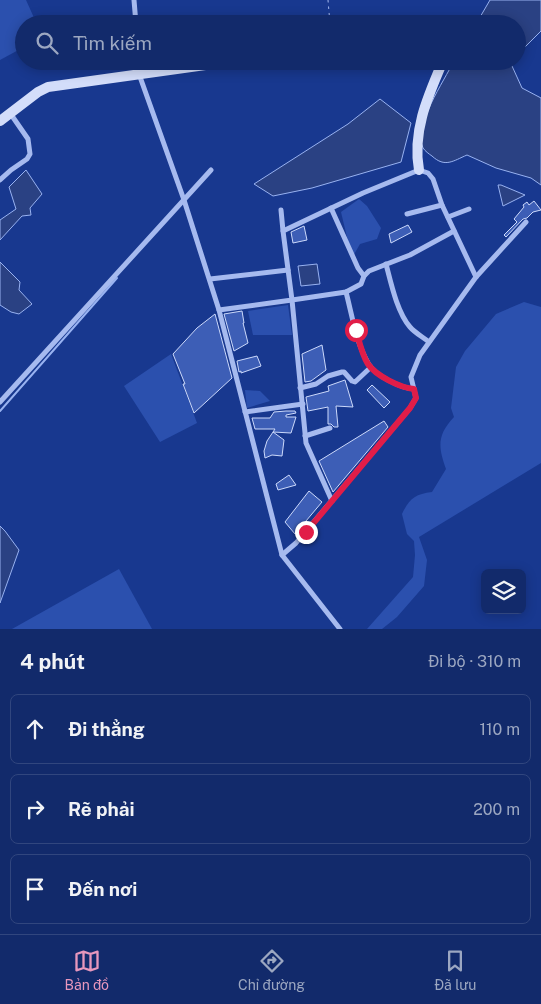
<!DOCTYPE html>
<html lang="vi">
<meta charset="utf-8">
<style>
body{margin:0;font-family:"Public Sans",sans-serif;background:#1f3673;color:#f1f3f6}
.controls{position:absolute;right:15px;bottom:15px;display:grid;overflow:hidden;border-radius:8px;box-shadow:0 2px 12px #0003}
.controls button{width:45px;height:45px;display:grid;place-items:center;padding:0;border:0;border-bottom:1px solid #31467e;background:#122a6b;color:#f1f3f6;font:25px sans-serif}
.stop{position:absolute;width:15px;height:15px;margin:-11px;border:4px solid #e11d48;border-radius:50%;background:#fff}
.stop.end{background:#e11d48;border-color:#fff;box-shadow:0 1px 5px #0008}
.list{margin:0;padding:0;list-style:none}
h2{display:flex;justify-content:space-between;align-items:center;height:65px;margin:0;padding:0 20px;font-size:21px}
h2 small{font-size:16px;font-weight:400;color:#9ca7c1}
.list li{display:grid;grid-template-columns:32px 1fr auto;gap:15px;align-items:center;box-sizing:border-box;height:70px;margin:0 10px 10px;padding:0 10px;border:1px solid #31467e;border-radius:8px}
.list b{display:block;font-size:19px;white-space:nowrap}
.list em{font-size:16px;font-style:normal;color:#9ca7c1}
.icon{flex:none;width:28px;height:28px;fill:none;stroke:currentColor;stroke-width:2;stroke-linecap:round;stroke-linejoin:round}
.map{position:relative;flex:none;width:541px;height:629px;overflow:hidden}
.search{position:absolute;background:#122a6b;box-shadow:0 2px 12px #0003;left:15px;right:15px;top:15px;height:55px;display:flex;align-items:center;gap:12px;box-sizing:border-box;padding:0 18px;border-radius:28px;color:#9ca7c1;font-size:19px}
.sheet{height:305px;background:#122a6b}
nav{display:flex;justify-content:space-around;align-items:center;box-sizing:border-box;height:70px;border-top:1px solid #31467e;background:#122a6b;font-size:14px;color:#9ca7c1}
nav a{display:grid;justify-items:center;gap:2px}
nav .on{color:#e797bd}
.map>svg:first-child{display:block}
.green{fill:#2b50ae}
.water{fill:#2a4183;stroke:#98b2f1}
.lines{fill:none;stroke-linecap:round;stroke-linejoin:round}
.stream{stroke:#98b2f1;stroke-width:2}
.building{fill:#3d5eb6;stroke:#ccd9fb}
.path{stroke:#a6baef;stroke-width:1;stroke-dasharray:2.5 4;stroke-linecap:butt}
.street{stroke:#a6baef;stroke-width:5}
.secondary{stroke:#d3ddfa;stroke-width:10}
.route{stroke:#e11d48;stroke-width:6}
</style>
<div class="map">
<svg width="541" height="629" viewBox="0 0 541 629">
<rect width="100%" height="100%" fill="#18388f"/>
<!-- green -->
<g class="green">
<path d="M0,0h26l9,20h11v4h-22v23l-24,13z"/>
<path d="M359,199l8,7 14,22 -4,11 -17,5 -8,14 -11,-46z"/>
<path d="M524,302l17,5v156l-122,74 8,23 -3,26 -27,31 -15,12h-15l46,-52 2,-22 -1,-14 -7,-7 -5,-20c7,-15 13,-20 30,-22l14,-23c-8,-22 -9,-34 8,-52l-3,-9 5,-41 9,-16 31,-37z"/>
<path d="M288,305l4,30h-39l-5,-24z"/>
<path d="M171,354l26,69 -37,19 -36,-56z"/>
<path d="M245,390l15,1 10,10 -23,7z"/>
<path d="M119,569l33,60h-140z"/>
</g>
<!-- water -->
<g class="water">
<path d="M490,0h51v31l-24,24v-31h-41z"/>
<path d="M454,61h60l-2,5 10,22 19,10v87l-10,-7 -35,-10 -29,-13c-14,6 -22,13 -35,1 -3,-2 -7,-5 -9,-8 -10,-22 21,-67 31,-87z"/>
<path d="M380,99l31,24 -10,39 -89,26 -39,8 -19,-12 94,-60z"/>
<path d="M26,170l16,24 -12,14 1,7 -9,1 -22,24v-20l16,-11 -7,-22z"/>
<path d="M498,185h3l24,10 -22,11z"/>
<path d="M0,262l20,20 -1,8 13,14 -13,10 -8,-2 -11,-7z"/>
<path d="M317,264l3,20 -19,2 -3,-20z"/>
<path d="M0,526l5,5 14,19 -19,53z"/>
</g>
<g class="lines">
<!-- stream -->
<path class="stream" d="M0,411l117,-133"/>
</g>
<!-- building -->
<g class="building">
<path d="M534,201l7,9 -8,2 -6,6 -4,1 -17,18 -2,-2 13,-13 -3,-3 10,-12 -1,-2 4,-3 2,3z"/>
<path d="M408,225l4,7 -21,11 -2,-9z"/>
<path d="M304,226l3,14 -14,3 -2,-11z"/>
<path d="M242,311l2,12h-1l5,20 -14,8 -10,-37z"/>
<path d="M215,314l17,64 -38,35 -11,-29h2l-12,-30 24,-26z"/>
<path d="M322,345l4,25 -15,11 -6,1 -3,-28z"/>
<path d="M257,356l4,10 -20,7v-2l-2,1 -2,-11z"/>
<path d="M345,380l8,27 -17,-1 2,21h-4l-3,-3h-3v-17l-20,4 -2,-14 23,-6 -1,-5z"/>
<path d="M372,385l18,17 -6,6 -17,-18z"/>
<path d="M286,411h9l1,2 -10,2v2h10l-5,16 -18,-1 11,8 -2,16 -10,-1 -7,3 -1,-7 3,-10 8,-12h-20l-3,-11h18l4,-6z"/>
<path d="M384,421l4,6 -55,65 -14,-31z"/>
<path d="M289,475l7,10 -18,5 -2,-6z"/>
<path d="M309,491l13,11 -27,32 -10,-12z"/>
</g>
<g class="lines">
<!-- path -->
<path class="path" d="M328,0l2,24"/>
<!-- street -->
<g class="street">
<path d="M134,0l2,24"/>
<path d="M139,61v13l45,126 35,110"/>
<path d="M0,180l11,-10 16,-11 3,-5 -2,-15 -18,-26"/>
<path d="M331,208l27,60 6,8"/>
<path d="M281,210l2,21"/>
<path d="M407,214l35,-9"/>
<path d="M448,217l21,-8"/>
<path d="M386,264c5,19 11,48 24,63 5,6 13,10 19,15"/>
<path d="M210,279l78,-9"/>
<path d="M346,292c6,23 10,50 22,71 6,12 32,25 46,26"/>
<path d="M300,388l16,-4 12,-8 14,-4h2l8,9 3,1 16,-15"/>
<path d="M0,402l211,-232"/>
<path d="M245,412l58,-8"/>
<path d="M305,436l25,-8"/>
<path d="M332,501l-26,-58 -14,-143 54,-8 15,-8 3,-8 5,-5 41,-16 44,-24"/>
<path d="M282,555l14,-12 114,-135 6,-10 -5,-21 9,-22 56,-78 50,-55"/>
<path d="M340,629l-58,-74 -63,-245 73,-10 -9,-69 80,-38 56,-23 9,3 5,6 9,26 34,72"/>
</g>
<!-- secondary -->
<g class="secondary">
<path d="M0,121l38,-29 10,-5 186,-26"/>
<path d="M419,170c-7,-39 9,-74 24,-109"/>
</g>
</g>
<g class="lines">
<!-- route -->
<path class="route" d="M306,532l104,-124 6,-10 -2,-9c-13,-1 -38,-13 -46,-25 -6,-9 -9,-23 -12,-34"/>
</g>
</svg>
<div class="controls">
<button><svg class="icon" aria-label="layers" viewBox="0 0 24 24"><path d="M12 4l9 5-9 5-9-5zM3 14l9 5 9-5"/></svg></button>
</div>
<div class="stop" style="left:356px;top:330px"></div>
<div class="stop end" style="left:306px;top:532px"></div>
<div class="search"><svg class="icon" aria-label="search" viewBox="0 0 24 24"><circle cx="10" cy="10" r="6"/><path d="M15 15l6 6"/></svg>Tìm kiếm</div>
</div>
<section class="sheet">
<h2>4 phút<small>Đi bộ · 310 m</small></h2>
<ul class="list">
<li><svg class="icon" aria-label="ahead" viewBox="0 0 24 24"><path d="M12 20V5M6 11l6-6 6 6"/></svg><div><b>Đi thẳng</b></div><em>110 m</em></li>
<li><svg class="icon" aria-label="right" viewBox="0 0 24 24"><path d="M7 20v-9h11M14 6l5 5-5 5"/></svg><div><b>Rẽ phải</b></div><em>200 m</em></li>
<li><svg class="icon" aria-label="arrive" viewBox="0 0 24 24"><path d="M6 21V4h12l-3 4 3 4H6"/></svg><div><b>Đến nơi</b></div></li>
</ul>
</section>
<nav>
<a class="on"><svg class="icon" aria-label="map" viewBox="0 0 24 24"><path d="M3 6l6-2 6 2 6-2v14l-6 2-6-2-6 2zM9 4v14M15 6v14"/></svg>Bản đồ</a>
<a><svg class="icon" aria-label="directions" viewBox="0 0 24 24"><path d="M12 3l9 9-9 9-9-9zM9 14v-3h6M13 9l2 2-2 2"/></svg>Chỉ đường</a>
<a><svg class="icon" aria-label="saved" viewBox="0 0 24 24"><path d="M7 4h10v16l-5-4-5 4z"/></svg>Đã lưu</a>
</nav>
